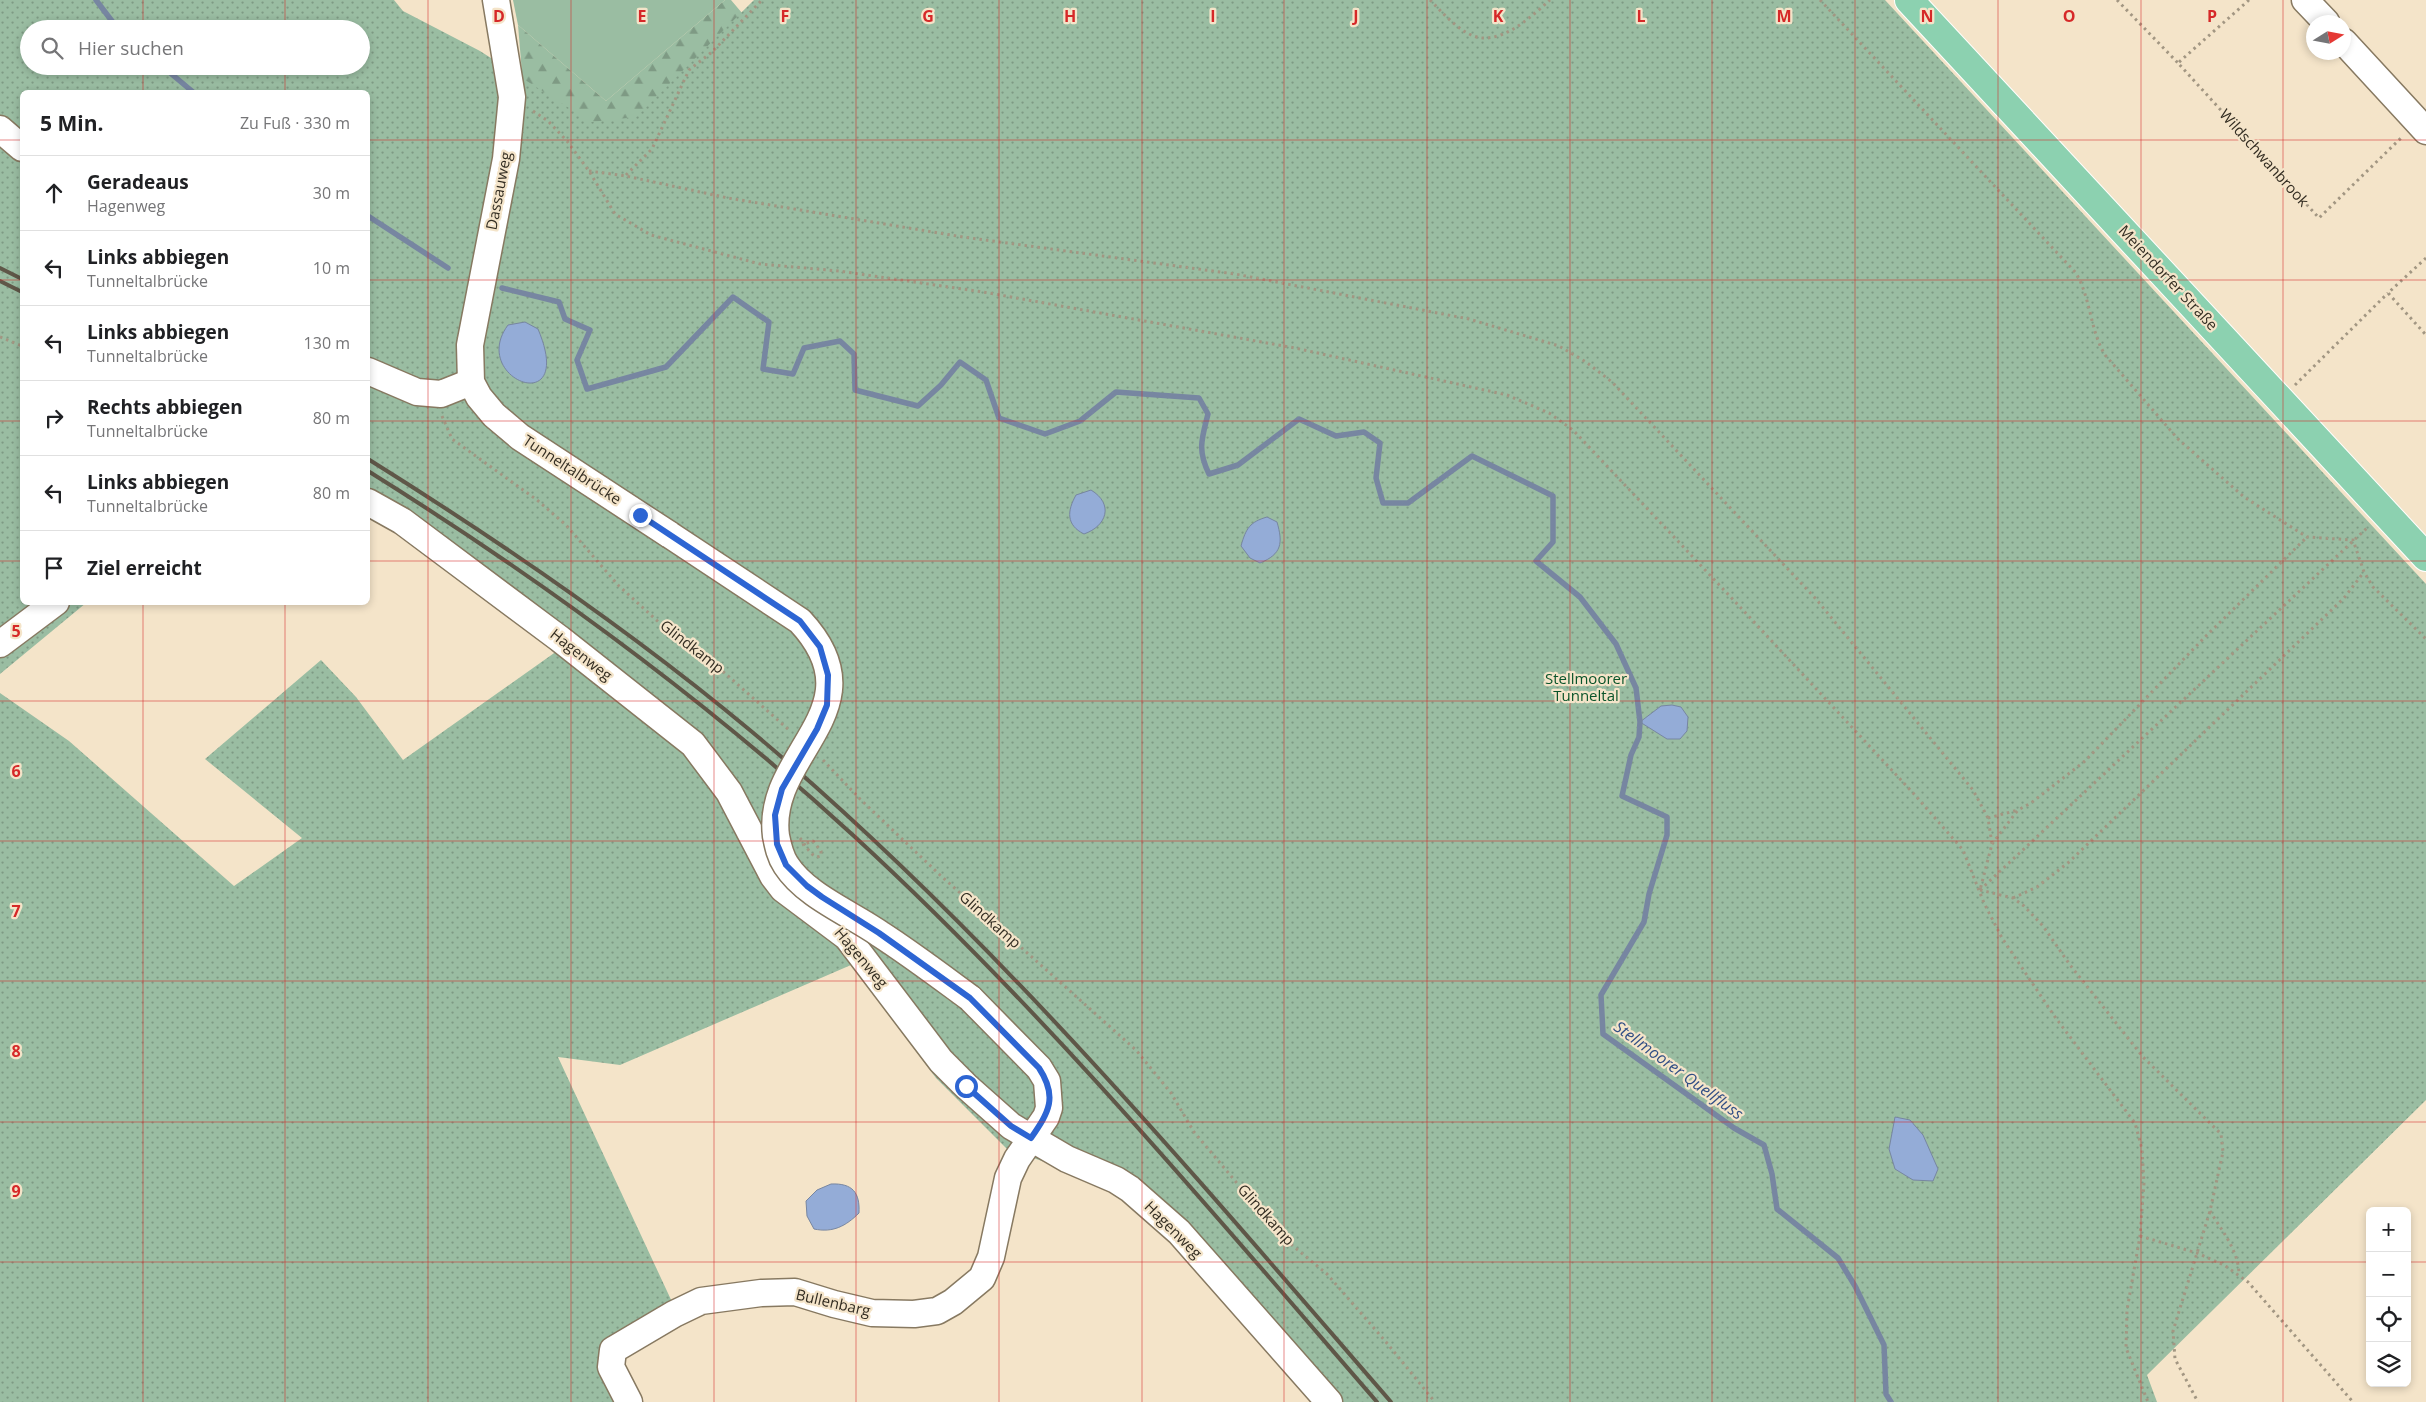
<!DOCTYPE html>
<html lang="de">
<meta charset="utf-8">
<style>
body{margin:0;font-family:"Open Sans",sans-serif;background:#f6f6f6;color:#202124}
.controls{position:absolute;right:15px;bottom:15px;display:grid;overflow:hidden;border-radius:8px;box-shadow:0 2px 8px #0003}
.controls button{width:45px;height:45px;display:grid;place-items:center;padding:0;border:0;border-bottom:1px solid #e0e0e0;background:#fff;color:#202124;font:25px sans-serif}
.compass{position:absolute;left:2306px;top:15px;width:45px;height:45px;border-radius:50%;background:#fff;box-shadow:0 2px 8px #0003;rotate:79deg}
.stop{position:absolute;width:15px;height:15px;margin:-11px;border:4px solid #2d65d3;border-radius:50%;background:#fff}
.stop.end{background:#2d65d3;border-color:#fff;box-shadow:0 1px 5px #0008}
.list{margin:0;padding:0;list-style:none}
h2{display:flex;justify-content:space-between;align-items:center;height:65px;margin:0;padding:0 20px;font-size:21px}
h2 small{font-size:16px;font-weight:400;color:#757577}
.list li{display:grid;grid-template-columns:32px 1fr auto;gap:15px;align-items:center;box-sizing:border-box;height:75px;padding:0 20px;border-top:1px solid #e0e0e0}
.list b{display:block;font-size:19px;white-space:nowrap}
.list p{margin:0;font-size:16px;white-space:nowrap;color:#757577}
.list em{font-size:16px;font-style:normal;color:#757577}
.icon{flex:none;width:28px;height:28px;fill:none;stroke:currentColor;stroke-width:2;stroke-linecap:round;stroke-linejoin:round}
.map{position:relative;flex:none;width:2426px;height:1402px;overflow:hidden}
.search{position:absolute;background:#fff;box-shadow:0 2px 8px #0003;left:20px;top:20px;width:350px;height:55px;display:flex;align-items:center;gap:12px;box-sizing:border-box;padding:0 18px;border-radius:28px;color:#757577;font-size:19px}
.panel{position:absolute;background:#fff;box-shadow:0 2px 8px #0003;left:20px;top:90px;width:350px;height:515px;border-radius:8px}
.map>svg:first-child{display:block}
.grass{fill:#9abda2}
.forest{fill:url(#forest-firs)}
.park{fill:url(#park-dots);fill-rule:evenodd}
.water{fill:#94acd7;stroke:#7786a1}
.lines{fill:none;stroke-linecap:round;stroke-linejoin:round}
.stream{stroke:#7786a1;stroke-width:5.5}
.minor-casing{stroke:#877961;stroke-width:29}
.major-casing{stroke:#fff;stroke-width:30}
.path{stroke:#a29682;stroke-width:3;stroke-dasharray:2.5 4;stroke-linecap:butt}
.minor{stroke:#fff;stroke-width:26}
.major{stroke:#8cd1b0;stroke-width:28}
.rail{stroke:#5f5748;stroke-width:4}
.minor-bridge-casing{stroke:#877961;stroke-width:29;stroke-linecap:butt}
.minor-bridge{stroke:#fff;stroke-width:26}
.route{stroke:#2d65d3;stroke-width:6}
.grid{fill:none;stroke:#d62828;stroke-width:1;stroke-opacity:0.55}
.labels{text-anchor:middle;stroke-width:4.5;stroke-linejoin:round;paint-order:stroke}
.street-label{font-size:15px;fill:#332d22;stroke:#f4e4c9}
.park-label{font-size:15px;fill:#0a542a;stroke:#f4e4c9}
.water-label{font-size:16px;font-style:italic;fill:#314e85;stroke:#f4e4c9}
.grid-label{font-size:16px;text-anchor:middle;font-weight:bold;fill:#d62828;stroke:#f4e4c9;stroke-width:4.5;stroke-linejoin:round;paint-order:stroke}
</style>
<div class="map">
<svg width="2426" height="1402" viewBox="0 0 2426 1402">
<defs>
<pattern id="forest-firs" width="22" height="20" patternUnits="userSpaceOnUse" patternTransform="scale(1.25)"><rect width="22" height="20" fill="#9abda2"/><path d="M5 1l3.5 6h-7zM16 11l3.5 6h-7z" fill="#7e9a84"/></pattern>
<pattern id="park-dots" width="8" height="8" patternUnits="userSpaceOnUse" patternTransform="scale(1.25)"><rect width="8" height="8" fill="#9abda2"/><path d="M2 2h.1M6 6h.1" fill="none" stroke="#7e9a84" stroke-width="1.8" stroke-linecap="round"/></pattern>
</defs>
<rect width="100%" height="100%" fill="#f4e4c9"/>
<!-- grass -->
<path class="grass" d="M513,0h212l-119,101 -88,-76z"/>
<!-- forest -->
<path class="forest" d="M725,0h6l17,20 -103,103 -42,8 -79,-34 -6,-72 88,76z"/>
<!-- park -->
<path class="park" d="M0,0h394l9,11 77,40 111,71 45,-5 118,-117h1131l541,584v516l-279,275 10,27h-844l-156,-178 -60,-44 -90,-31 -71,-71 -85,-113 -231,100 -62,-8 122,262 -64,37 23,46h-639v-709l69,48 165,145 68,-48 -97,-79 116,-99 35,37 47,63 154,-109 -189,-159v-400h-346v510l64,1 -86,71zM29,29h332v37h-332z"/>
<!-- water -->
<g class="water">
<path d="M525,322l13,7c39,92 -70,50 -30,-4z"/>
<path d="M1091,490c23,14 16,36 -7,44 -18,-9 -17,-23 -8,-39z"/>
<path d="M1267,517l10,5c6,21 5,32 -17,41l-10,-5 -9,-12c5,-18 9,-24 26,-29z"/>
<path d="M1672,705l9,2 7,10 -1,14 -7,8h-13l-27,-17 21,-16z"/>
<path d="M1895,1117l15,3 13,15 15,34 -5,12 -20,-1 -18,-11 -6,-20z"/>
<path d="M831,1184c22,-1 29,9 28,29 -13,13 -26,20 -45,16l-7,-13 -1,-15 11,-11z"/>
</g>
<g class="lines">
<!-- stream -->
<g class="stream">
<path d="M96,0l22,29"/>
<path d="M162,66l31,26"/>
<path d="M368,216l80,52"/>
<path d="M502,288l57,14 6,17 25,11 -13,30 10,29 79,-22 67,-70 36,25 -6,47 30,5 11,-26 36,-7 14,13 1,36 63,16 23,-21 19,-23 26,18 13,38 46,16 35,-13 36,-29 83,6 9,16c-6,24 -11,36 1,60l29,-9 61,-46 37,17 28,-4 16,11 -4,35 7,25h25l64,-47 81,40v46l-17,19 44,36 36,47 20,44 4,34 -1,15 -8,18 -9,41 45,21v18l-18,59 -5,28 -43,73 2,39 131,94 30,17 8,29 5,35 61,49 17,28 29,59 2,49 5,8"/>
</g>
<defs>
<g id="minor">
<path d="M496,0l16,97 -6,62 -36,186 1,37 8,15 15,18 26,22 150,98"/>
<path d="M2305,0l21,22"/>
<path d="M2344,42l82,89"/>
<path d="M0,129l22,19"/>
<path d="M368,371l49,21 24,2 30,-12"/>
<path d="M368,502l34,19 158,118 133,105 36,48 44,84 10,13 64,48 94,124 25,25 45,40 20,12 36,21 49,21 14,9 49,43 150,170"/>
<path d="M0,644l56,-42"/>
<path d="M629,1402l-18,-35 2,-17 61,-36 27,-13 60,-8 34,-1 39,12 38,9 42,1 23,-3 16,-9 29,-24 9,-21 17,-79 9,-19 29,-42 3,-9 -2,-27 -8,-13 -69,-70"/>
</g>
<path id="major" d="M1909,0l517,557"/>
</defs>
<!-- minor casing -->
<use href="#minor" class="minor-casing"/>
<!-- major casing -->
<use href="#major" class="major-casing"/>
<!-- path -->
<g class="path">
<path d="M1430,0c13,13 33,37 53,38 25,1 50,-23 67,-38"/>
<path d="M1820,0l256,273c15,26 14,57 29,82l73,84 66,58 63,40 46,3 11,32 9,15 53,52"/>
<path d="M2117,0l61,63"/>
<path d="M2249,0l-71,63 141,155 84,-82"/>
<path d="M533,111l15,10 19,20 22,30 26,43 36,21 109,29 79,7 144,21 312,56 212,47 42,18 24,17 168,178 173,186 49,56 21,53 18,35 53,79 80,106 7,26 2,34 -4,53 -13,74 -1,38 22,54"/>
<path d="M589,171l37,5 102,22 235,39 272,37 234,45 90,27 27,16 26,20 204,217 157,191 15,28 4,26 -12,46"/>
<path d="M626,175l26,-26 37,-79 23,-18 50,-52"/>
<path d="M2426,258l-38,35 38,42"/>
<path d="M0,337l22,9"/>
<path d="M2295,385l93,-92"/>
<path d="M442,416l10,23 85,61 29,25 52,60 46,42 45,32 80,71"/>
<path d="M823,760l37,39 80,76 196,175 35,43 23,39 58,69 35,40 40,33 59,68 49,60"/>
<path d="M1988,818l30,-8"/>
<path d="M800,838c5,6 9,16 17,19l4,-1v-5l-8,-10 -11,4"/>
<path d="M1992,844l26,-34 13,-7 54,-42 121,-125 101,-99"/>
<path d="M1980,890l33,8 11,8 19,20 27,39 73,92 78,77 2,18 -13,59 -37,120 2,28 23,43"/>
<path d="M1980,890l388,-363"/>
<path d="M2013,898l24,-11 32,-25 275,-264 20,-26"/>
<path d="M2210,1211c12,20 29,40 29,64"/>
<path d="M2140,1236l57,17 27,12 24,17 105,120"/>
</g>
<!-- minor -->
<use href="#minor" class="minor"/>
<!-- major -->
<use href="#major" class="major"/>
<!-- rail -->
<g class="rail">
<path d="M0,268l22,11"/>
<path d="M0,281l22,11"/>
<path d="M368,459c133,83 263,172 383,272 238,199 438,438 640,671"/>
<path d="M368,471c173,108 337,228 487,366 189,174 354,371 522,565"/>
</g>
<defs>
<path id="minor-bridge" d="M670,535l130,86c82,88 -35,132 -24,215 2,10 4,20 10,29 20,31 64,48 94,69 31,20 60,42 90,64"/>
</defs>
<!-- minor-bridge casing -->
<use href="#minor-bridge" class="minor-bridge-casing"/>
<!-- minor-bridge -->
<use href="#minor-bridge" class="minor-bridge"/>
</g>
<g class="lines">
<!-- route -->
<path class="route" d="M640,515l160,106 20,26 8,28 -1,30 -10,24 -35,60 -7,26 2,29 9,21 21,21 15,11 57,36 91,65 69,70c19,29 10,44 -8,70l-20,-12 -45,-40"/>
</g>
<!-- grid -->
<path class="grid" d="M143,0v29M285,0v29M428,0v1402M571,0v1402M714,0v1402M856,0v1402M999,0v1402M1142,0v1402M1284,0v1402M1427,0v1402M1570,0v1402M1712,0v1402M1855,0v1402M1998,0v1402M2141,0v1402M2283,0v1402M143,66v26M285,66v26M0,140h22M368,140h2058M0,280h22M368,280h2058M0,421h22M368,421h2058M0,561h22M368,561h2058M143,602v800M285,602v800M0,701h2426M0,841h2426M0,981h2426M0,1122h2426M0,1262h2370M2407,1262h19"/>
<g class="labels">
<!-- street labels -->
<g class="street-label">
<text transform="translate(2264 158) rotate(48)" y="5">Wildschwanbrook</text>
<text transform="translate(499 191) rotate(-79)" y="5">Dassauweg</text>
<text transform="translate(2168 278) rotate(47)" y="5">Meiendorfer Straße</text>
<text transform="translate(572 470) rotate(33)" y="5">Tunneltalbrücke</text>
<text transform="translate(692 647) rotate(38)" y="5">Glindkamp</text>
<text transform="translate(581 655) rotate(38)" y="5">Hagenweg</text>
<text transform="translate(990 920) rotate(42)" y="5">Glindkamp</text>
<text transform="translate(861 958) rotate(50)" y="5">Hagenweg</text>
<text transform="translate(1266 1215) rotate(48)" y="5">Glindkamp</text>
<text transform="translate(1173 1230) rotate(45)" y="5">Hagenweg</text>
<text transform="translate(833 1303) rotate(13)" y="5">Bullenbarg</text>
</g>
<!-- park labels -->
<g class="park-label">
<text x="1586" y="684">Stellmoorer<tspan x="1586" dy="17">Tunneltal</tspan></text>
</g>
<!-- water labels -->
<g class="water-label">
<text transform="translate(1679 1070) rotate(36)" y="6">Stellmoorer Quellfluss</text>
</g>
</g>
<g class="grid-label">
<text x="499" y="22">D</text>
<text x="642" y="22">E</text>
<text x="785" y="22">F</text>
<text x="928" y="22">G</text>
<text x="1070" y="22">H</text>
<text x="1213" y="22">I</text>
<text x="1356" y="22">J</text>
<text x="1498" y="22">K</text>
<text x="1641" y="22">L</text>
<text x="1784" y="22">M</text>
<text x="1927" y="22">N</text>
<text x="2069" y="22">O</text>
<text x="2212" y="22">P</text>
<text x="16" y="637">5</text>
<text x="16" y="777">6</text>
<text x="16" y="917">7</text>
<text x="16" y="1057">8</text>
<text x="16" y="1197">9</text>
</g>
</svg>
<div class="controls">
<button>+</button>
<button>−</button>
<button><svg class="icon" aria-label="locate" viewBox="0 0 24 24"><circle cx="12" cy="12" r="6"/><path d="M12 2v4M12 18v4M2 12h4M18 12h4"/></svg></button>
<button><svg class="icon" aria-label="layers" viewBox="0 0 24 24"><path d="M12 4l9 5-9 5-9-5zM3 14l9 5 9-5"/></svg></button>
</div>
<svg class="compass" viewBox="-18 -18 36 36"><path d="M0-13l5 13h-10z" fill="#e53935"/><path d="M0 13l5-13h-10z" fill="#757577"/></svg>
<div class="stop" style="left:966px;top:1086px"></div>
<div class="stop end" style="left:640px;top:515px"></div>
<div class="search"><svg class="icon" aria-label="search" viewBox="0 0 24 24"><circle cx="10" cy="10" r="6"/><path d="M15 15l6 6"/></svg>Hier suchen</div>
<section class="panel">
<h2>5 Min.<small>Zu Fuß · 330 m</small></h2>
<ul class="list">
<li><svg class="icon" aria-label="ahead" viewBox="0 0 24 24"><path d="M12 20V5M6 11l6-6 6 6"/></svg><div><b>Geradeaus</b><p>Hagenweg</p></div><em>30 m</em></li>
<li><svg class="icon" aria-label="left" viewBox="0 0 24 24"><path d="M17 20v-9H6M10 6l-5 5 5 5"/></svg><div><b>Links abbiegen</b><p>Tunneltalbrücke</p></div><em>10 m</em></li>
<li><svg class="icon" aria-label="left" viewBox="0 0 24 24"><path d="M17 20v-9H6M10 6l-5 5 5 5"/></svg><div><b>Links abbiegen</b><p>Tunneltalbrücke</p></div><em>130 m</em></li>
<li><svg class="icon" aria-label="right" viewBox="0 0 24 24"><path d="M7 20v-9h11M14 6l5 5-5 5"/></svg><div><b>Rechts abbiegen</b><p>Tunneltalbrücke</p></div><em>80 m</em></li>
<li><svg class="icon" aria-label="left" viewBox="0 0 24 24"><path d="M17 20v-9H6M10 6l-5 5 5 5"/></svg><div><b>Links abbiegen</b><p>Tunneltalbrücke</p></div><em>80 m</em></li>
<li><svg class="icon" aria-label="arrive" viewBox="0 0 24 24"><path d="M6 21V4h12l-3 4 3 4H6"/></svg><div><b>Ziel erreicht</b></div></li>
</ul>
</section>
</div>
